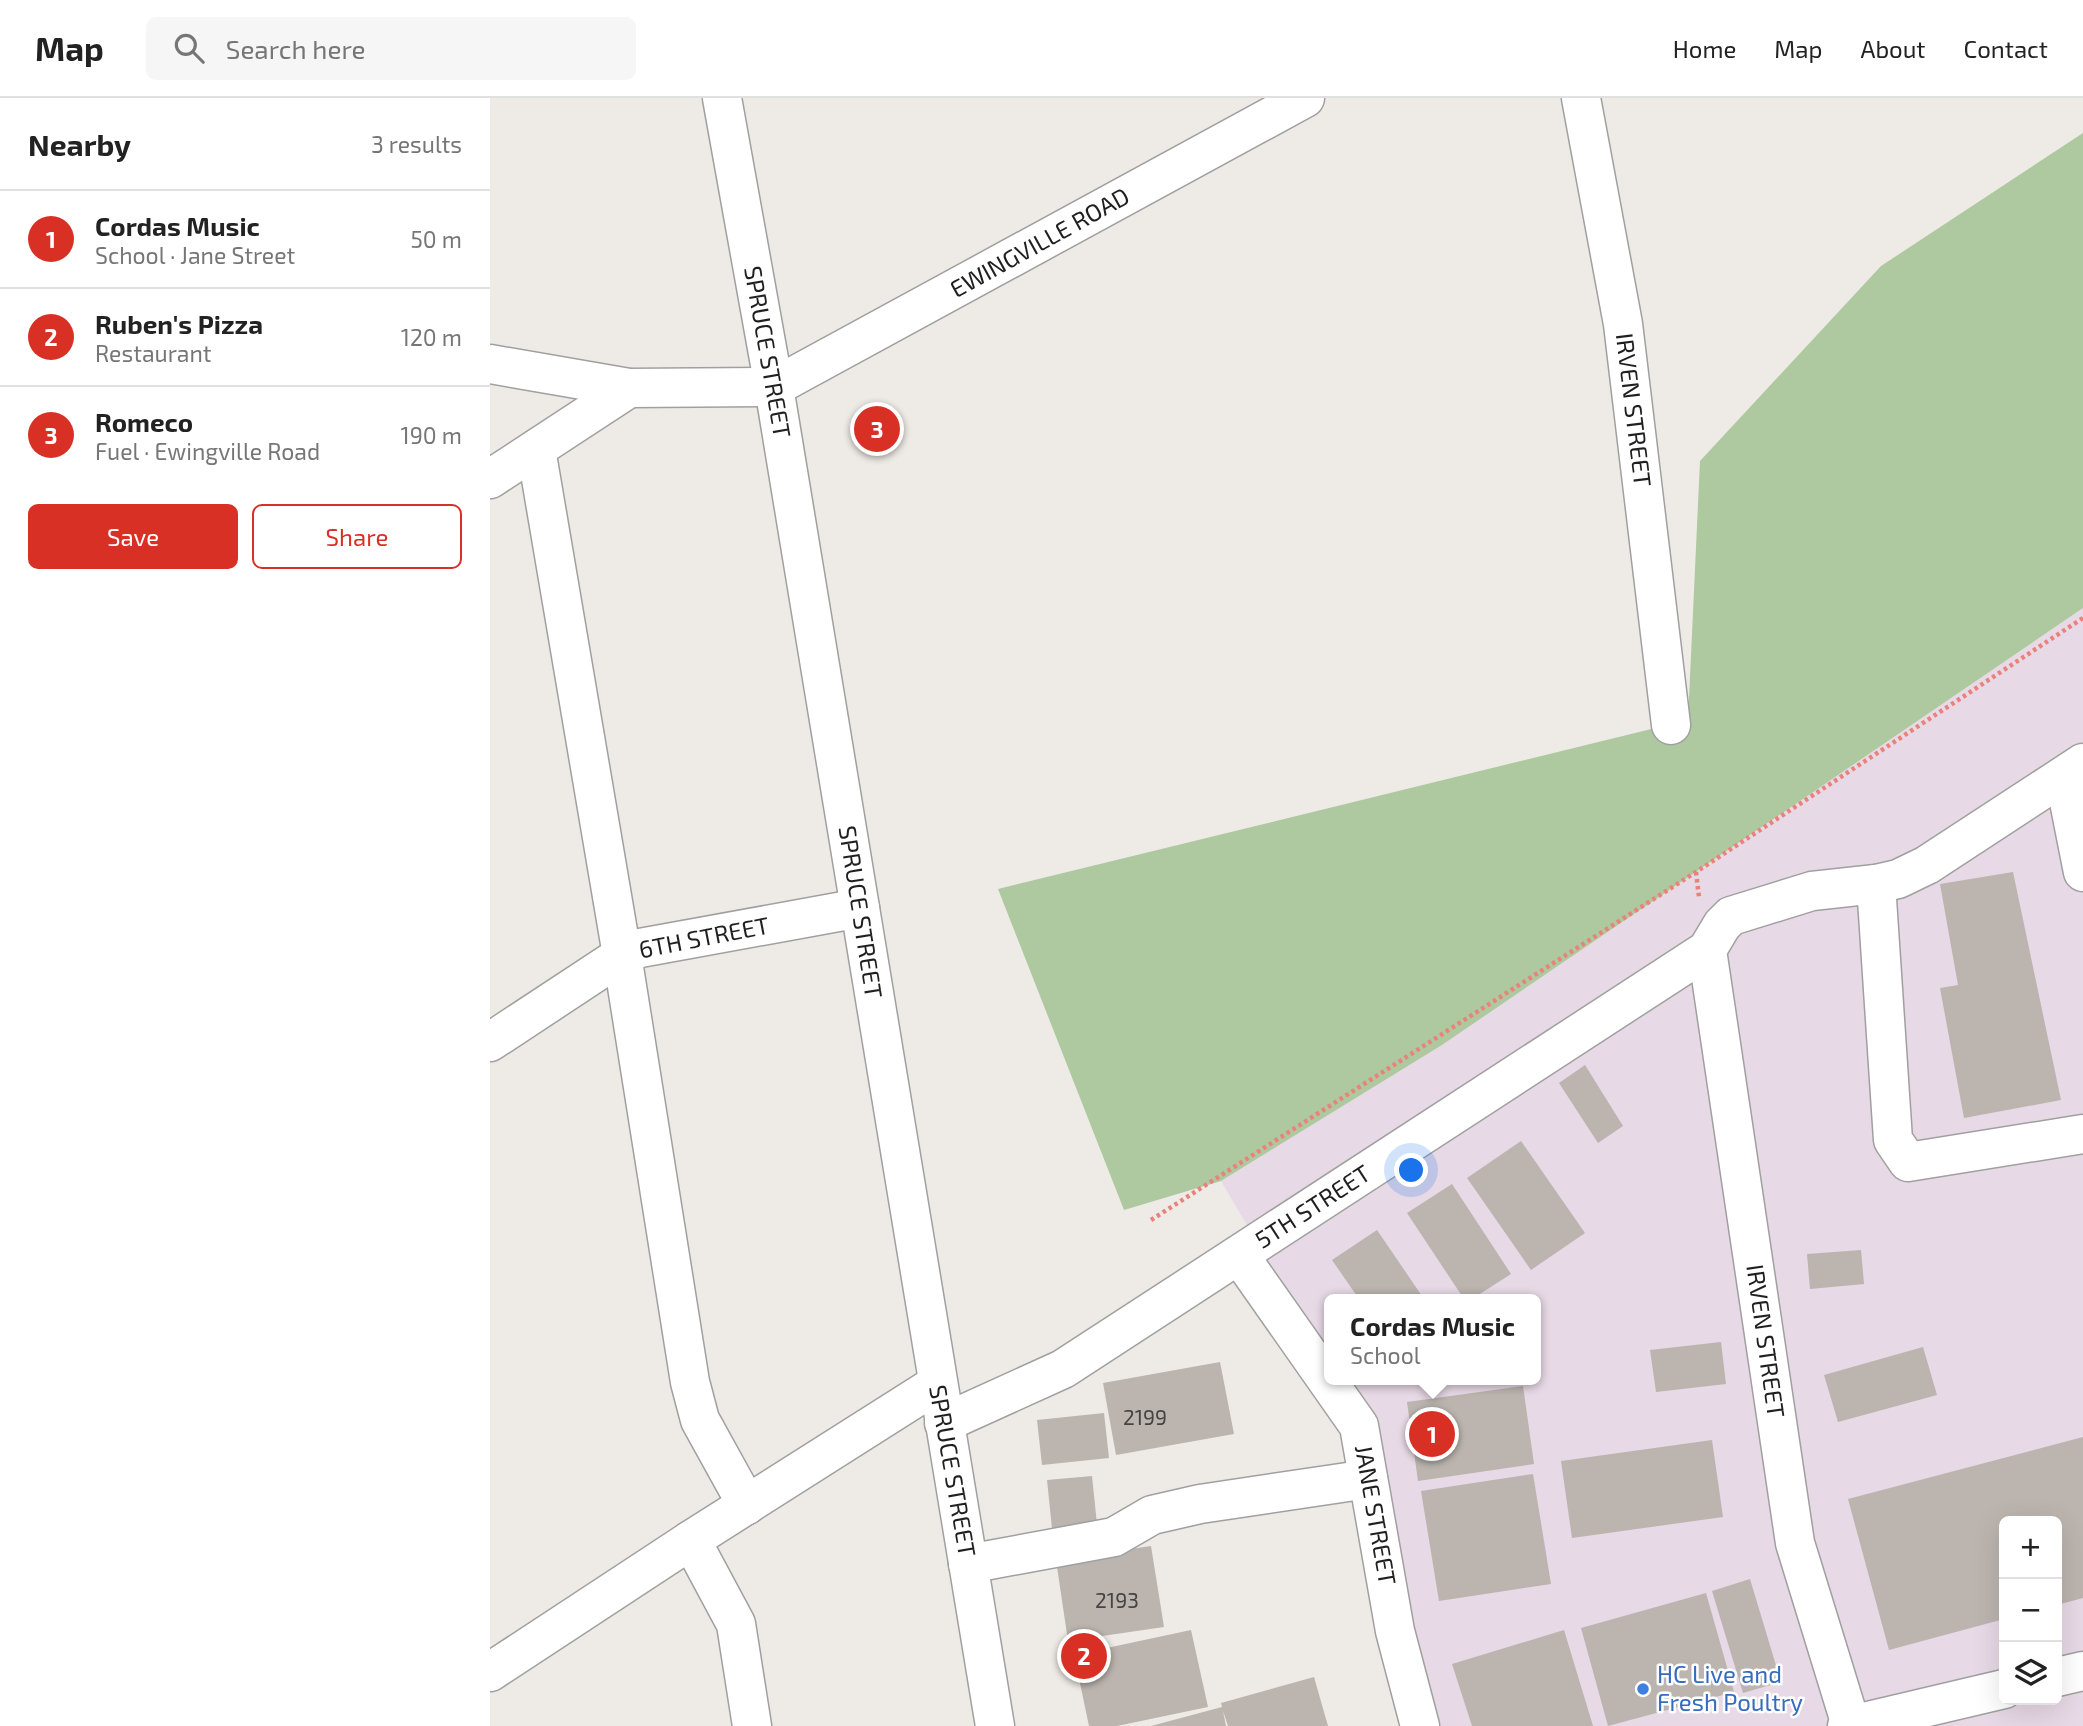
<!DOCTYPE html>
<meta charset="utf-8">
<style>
body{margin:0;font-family:"Exo 2",sans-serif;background:#f6f6f6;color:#222}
.controls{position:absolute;right:21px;bottom:21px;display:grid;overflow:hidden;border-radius:10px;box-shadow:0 7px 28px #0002}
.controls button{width:63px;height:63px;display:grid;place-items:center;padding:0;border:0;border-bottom:2px solid #e0e0e0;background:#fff;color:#222;font:35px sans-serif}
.you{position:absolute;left:922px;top:1073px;width:24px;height:24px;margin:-18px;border:5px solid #fff;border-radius:50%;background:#1a73e8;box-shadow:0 0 0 10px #1a73e833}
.badge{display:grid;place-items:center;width:46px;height:46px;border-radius:50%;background:#d93025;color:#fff;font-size:23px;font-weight:700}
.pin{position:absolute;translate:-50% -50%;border:4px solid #fff;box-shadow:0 2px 7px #0006}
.popup{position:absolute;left:834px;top:1196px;width:217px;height:91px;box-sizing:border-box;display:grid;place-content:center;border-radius:10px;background:#fff;filter:drop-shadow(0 2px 5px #0005);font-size:23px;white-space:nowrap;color:#767676}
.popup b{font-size:26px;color:#222}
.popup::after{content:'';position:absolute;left:50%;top:100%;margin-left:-14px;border:14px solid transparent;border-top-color:#fff}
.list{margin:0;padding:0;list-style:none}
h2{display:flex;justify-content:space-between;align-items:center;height:91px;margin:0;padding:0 28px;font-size:30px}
h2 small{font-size:23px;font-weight:400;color:#767676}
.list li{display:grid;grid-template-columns:46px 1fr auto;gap:21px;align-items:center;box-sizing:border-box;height:98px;padding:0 28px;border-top:2px solid #e0e0e0}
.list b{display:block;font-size:26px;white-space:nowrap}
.list p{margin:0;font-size:23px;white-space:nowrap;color:#767676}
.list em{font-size:23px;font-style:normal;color:#767676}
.actions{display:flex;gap:14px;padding:21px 28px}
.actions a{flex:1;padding:16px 0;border:2px solid #d93025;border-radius:10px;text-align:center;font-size:24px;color:#d93025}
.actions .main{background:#d93025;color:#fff}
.icon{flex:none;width:38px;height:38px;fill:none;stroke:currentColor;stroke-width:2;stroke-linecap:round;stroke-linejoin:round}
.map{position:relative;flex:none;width:1593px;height:1628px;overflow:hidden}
header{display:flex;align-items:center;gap:42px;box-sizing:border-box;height:98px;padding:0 35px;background:#fff;border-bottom:2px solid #e0e0e0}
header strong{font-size:33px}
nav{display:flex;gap:38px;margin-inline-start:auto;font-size:24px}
.search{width:490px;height:63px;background:#f6f6f6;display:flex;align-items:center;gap:18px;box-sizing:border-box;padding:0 24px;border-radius:10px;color:#767676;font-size:26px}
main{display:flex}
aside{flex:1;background:#fff}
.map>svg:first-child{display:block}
.industrial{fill:#e7d9e5;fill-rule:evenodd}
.forest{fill:#aec99f}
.building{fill:#bbb4af}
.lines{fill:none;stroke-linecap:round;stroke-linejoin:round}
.minor-casing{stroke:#a0a0a0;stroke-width:41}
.path{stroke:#ea817b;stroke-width:4.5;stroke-dasharray:3.5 3.5;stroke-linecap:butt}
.minor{stroke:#fff;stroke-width:38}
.shop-dot{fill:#3f7fe0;stroke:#fff;stroke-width:2.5}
.labels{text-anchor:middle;stroke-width:5;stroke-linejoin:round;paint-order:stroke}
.number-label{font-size:21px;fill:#464443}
.street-label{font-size:24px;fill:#1f1f1f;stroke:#fff}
.shop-label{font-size:24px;fill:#366cbe;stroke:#fff;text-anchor:start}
</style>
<header>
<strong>Map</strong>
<div class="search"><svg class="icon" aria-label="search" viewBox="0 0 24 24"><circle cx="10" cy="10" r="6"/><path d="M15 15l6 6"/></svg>Search here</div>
<nav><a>Home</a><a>Map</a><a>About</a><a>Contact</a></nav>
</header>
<main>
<aside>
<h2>Nearby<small>3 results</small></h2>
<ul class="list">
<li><span class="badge">1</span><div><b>Cordas Music</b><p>School · Jane Street</p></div><em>50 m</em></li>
<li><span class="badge">2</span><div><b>Ruben's Pizza</b><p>Restaurant</p></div><em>120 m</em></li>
<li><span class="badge">3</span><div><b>Romeco</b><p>Fuel · Ewingville Road</p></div><em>190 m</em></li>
</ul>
<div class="actions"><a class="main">Save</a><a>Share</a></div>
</aside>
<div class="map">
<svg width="1593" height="1628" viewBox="0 0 1593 1628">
<rect width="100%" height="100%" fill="#eeebe6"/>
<!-- industrial -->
<path class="industrial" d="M1593,510v1118h-650l-96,-346h198v-81h-206v66l-108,-184 221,-136zM1514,1423h53v179h-53z"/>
<!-- forest -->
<path class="forest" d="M1593,35v475l-641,437 -221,136 -97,29 -126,-321 690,-169 12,-259 181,-195z"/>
<!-- building -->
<g class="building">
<path d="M1523,774l48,228 -97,18 -24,-130 18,-3 -18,-101z"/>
<path d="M1095,967l38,61 -25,17 -39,-60z"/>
<path d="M1031,1043l64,92 -54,37 -64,-92z"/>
<path d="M962,1086l59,90 -39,25h-8l-57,-86z"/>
<path d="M887,1132l47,69h-65l-27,-39z"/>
<path d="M1371,1152l3,34 -54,5 -3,-35z"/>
<path d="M1231,1244l5,42 -70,8 -6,-42z"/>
<path d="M1433,1249l14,48 -99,27 -14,-47z"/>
<path d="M730,1264l14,72 -118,21 -13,-72z"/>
<path d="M1033,1288l11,78 -116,17 -11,-79z"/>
<path d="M614,1315l5,45 -67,7 -5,-45z"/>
<path d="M1593,1339v161l-26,7v-84h-53v98l-115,31 -41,-151z"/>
<path d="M1222,1342l11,77 -151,21 -11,-77z"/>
<path d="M1043,1376l18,110 -112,17 -18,-110z"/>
<path d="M602,1378l6,58 -45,4 -6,-58z"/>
<path d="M661,1448l13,81 -96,14 -12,-81z"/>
<path d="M1260,1481l31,103 -38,11 -31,-102z"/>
<path d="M1216,1495l28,99 -126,34 -27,-98z"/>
<path d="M701,1532l17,77 -91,19h-28l-15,-71z"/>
<path d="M1074,1532l29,96h-121l-20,-62z"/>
<path d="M824,1579l14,49h-100l-5,-15 3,15h-75l71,-19 -1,-4z"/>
</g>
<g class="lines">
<defs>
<g id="minor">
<path d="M232,0l52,289 221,1339"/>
<path d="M1091,0l42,226 48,401"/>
<path d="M0,266l139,24 145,-1 531,-289"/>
<path d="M46,351l86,506 68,427 10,38 47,85"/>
<path d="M0,381l139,-91"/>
<path d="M1574,678l19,96"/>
<path d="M1386,786l17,256 15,22 175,-28"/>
<path d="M1217,852l88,593 56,182"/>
<path d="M0,944l132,-87 18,-7 220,-40"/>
<path d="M749,1157l120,171 36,205 25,95"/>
<path d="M454,1325l119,-54 644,-419 15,-25 9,-9 81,-25 64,-7 22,-5 29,-14 156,-102"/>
<path d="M201,1442l45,84 16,102"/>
<path d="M478,1466l146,-27 38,-22 48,-11 168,-25"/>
<path d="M0,1574l201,-132 246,-156"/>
<path d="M1567,1579l26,-6"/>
<path d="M1357,1628l157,-37"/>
</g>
</defs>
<!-- minor casing -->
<use href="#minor" class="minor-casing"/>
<!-- path -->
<g class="path">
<path d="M1206,774l3,25"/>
<path d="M661,1122l545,-348 387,-254"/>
</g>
<!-- minor -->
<use href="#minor" class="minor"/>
</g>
<!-- markers -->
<circle class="shop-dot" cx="1153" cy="1591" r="7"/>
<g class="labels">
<!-- number labels -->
<g class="number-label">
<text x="655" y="1327">2199</text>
<text x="627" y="1510">2193</text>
</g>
<!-- street labels -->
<g class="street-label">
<text transform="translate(550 145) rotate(-29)" y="8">EWINGVILLE ROAD</text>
<text transform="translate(277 254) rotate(80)" y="8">SPRUCE STREET</text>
<text transform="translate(1143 312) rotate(83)" y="8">IRVEN STREET</text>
<text transform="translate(370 814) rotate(81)" y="8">SPRUCE STREET</text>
<text transform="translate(214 840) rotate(-11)" y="8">6TH STREET</text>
<text transform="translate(823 1109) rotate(-33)" y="8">5TH STREET</text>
<text transform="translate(1275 1243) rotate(82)" y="8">IRVEN STREET</text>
<text transform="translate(462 1373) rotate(80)" y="8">SPRUCE STREET</text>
<text transform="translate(885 1417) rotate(80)" y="8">JANE STREET</text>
</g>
<!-- shop labels -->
<g class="shop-label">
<text x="1167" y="1585">HC Live and<tspan x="1167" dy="28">Fresh Poultry</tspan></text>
</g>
</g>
</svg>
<div class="controls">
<button>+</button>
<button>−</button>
<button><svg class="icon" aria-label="layers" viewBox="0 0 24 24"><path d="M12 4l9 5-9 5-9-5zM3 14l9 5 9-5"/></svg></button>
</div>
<div class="you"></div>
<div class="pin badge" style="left:942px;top:1336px">1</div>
<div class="popup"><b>Cordas Music</b>School</div>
<div class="pin badge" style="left:594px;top:1558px">2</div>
<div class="pin badge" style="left:387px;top:331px">3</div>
</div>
</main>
